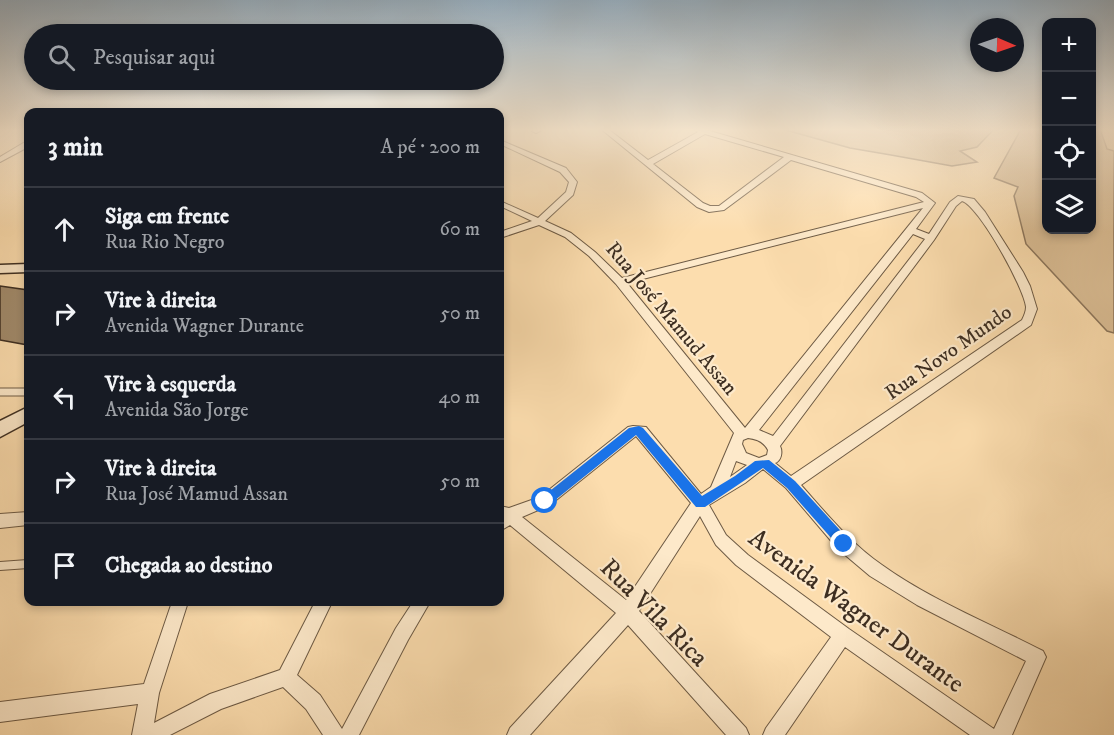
<!DOCTYPE html>
<html lang="pt">
<meta charset="utf-8">
<style>
body{margin:0;font-family:"IM FELL DW Pica",serif;background:#20242c;color:#f1f3f6}
.controls{position:absolute;right:18px;top:18px;display:grid;overflow:hidden;border-radius:12px;box-shadow:0 3px 9px #0003}
.controls button{width:54px;height:54px;display:grid;place-items:center;padding:0;border:0;border-bottom:2px solid #363941;background:#171b24;color:#f1f3f6;font:30px sans-serif}
.compass{position:absolute;left:970px;top:18px;width:54px;height:54px;border-radius:50%;background:#171b24;box-shadow:0 3px 9px #0003;rotate:92deg}
.stop{position:absolute;width:18px;height:18px;margin:-14px;border:4px solid #1a73e8;border-radius:50%;background:#fff}
.stop.end{background:#1a73e8;border-color:#fff;box-shadow:0 2px 6px #0008}
.list{margin:0;padding:0;list-style:none}
h2{display:flex;justify-content:space-between;align-items:center;height:78px;margin:0;padding:0 24px;font-size:26px}
h2 small{font-size:20px;font-weight:400;color:#9ea1a6}
.list li{display:grid;grid-template-columns:39px 1fr auto;gap:18px;align-items:center;box-sizing:border-box;height:84px;padding:0 24px;border-top:2px solid #363941}
.list b{display:block;font-size:22px;white-space:nowrap}
.list p{margin:0;font-size:20px;white-space:nowrap;color:#9ea1a6}
.list em{font-size:20px;font-style:normal;color:#9ea1a6}
.icon{flex:none;width:33px;height:33px;fill:none;stroke:currentColor;stroke-width:2;stroke-linecap:round;stroke-linejoin:round}
.map{position:relative;flex:none;width:1114px;height:735px;overflow:hidden}
.search{position:absolute;background:#171b24;box-shadow:0 3px 9px #0003;left:24px;top:24px;width:480px;height:66px;display:flex;align-items:center;gap:15px;box-sizing:border-box;padding:0 21px;border-radius:33px;color:#9ea1a6;font-size:22px}
.panel{position:absolute;background:#171b24;box-shadow:0 3px 9px #0003;left:24px;top:108px;width:480px;height:498px;border-radius:12px}
.map>svg:first-child{display:block}
.green{fill:#dcbf96;stroke:#8c765c;stroke-width:1.5}
.building{fill:#a0896a;stroke:#3d2e21;stroke-width:1.5}
.lines{fill:none;stroke-linecap:round;stroke-linejoin:round}
.lane-far1-casing{stroke:#6d5a44;stroke-width:9}
.lane-casing{stroke:#6d5a44;stroke-width:10}
.street-casing{stroke:#6d5a44;stroke-width:2}
.secondary-casing{stroke:#3d2e21;stroke-width:3}
.lane-far1{stroke:#fde9ca;stroke-width:7}
.lane{stroke:#fde9ca;stroke-width:8}
.street{fill:#fde9ca;fill-rule:evenodd}
.secondary{fill:#fde9ca;fill-rule:evenodd}
.route{fill:#1a73e8}
.labels{text-anchor:middle;stroke-width:4.5;stroke-linejoin:round;paint-order:stroke}
.street-label{font-size:21px;fill:#3d2e21;stroke:#fde9ca}
.near-street-label{font-size:26px;fill:#3d2e21;stroke:#fde9ca}
</style>
<div class="map">
<svg width="1114" height="735" viewBox="0 0 1114 735">
<rect width="100%" height="100%" fill="#fcddae"/>
<filter id="stains"><feTurbulence type="fractalNoise" baseFrequency=".00333" numOctaves="4"/><feColorMatrix values="0 0 0 0 .2 0 0 0 0 .09 0 0 0 0 .02 0 0 0 .5 -.17"/></filter>
<radialGradient id="worn" r=".72"><stop offset=".6" stop-color="#630" stop-opacity="0"/><stop offset="1" stop-color="#630" stop-opacity=".3"/></radialGradient>
<!-- green -->
<g class="green">
<path d="M782,129h212l-17,18 -17,4 17,11 -25,4 -61,-11 -41,-7z"/>
<path d="M1021,129h25v101h46v-101h8l7,20 7,2v182l-7,-2 -81,-87 -12,-48 4,-9 -24,-9z"/>
</g>
<!-- building -->
<path class="building" d="M0,286l28,4v55l-28,-5z"/>
<g class="lines">
<defs>
<path id="lane-far1" d="M0,392h28"/>
<path id="lane" d="M0,566l28,-2"/>
<g id="street">
<path d="M533,129h11l-8,4 -4,-2z"/>
<path d="M601,129h7l40,31 50,-28 -4,-3h9l219,64 13,10 -19,26 13,5 21,-32 8,-6 16,3 11,13 38,60 7,14 7,23 -6,16 -230,160c25,28 49,58 81,80 47,34 109,59 161,86l3,6 -34,78h-42l-125,-88 -60,88h-22l3,-7 65,-91 -95,-72 -20,-20 -16,-29 -61,95 107,117 3,7h-23l-98,-110 -98,110h-23l3,-7 106,-115 -106,-88 -10,6v-25l9,2 31,-11 88,-70 5,-1 13,1 55,67 10,-7 23,-54 -118,-149 -27,-28 -24,-19 -26,-12 -39,13v-6l32,-11 -32,-15v-5l38,17 28,-26 3,-10 -9,-10 -60,-28v-4l66,28 11,14 -4,13 -28,26 26,12 24,19 27,26 302,-76 -8,-5 -125,-37 -67,50 -15,2 -12,-5zM705,134l79,23 -65,49h-9l-7,-3 -50,-39zM962,201c17,5 62,87 64,106 0,4 -2,9 -4,13l-231,156 -16,-13c6,-2 8,-11 5,-17l154,-206 22,-34zM923,208l-178,220 -118,-145zM913,234l12,5 -152,197 -14,-6zM636,436l55,67 -65,97 -104,-83 28,-12zM748,438c9,1 16,4 20,12l-1,5 -8,3 -13,-5 -4,-9 1,-4zM736,461l11,4 -17,12zM763,469l23,19 52,61 32,27 47,29 109,56 -32,68 -145,-100 -101,-74 -22,-20 -17,-30 36,-22z"/>
<path d="M25,142h3v5l-28,15v-5z"/>
<path d="M28,512v13l-28,3v-14z"/>
<path d="M172,602h16l-29,91 -5,30 56,-29 70,-24 35,-68h17l-35,73 23,20 22,34 54,-101 17,-26h17l-22,38 -49,95h-36l-17,-26 -23,-22 -62,22 -51,26h-38l6,-31 -138,18v-20l144,-18z"/>
</g>
<g id="secondary">
<path d="M28,264v8l-28,1v-8z"/>
<path d="M28,407v15l-28,15v-16z"/>
</g>
</defs>
<!-- lane-far1 casing -->
<use href="#lane-far1" class="lane-far1-casing"/>
<!-- lane casing -->
<use href="#lane" class="lane-casing"/>
<!-- street casing -->
<use href="#street" class="street-casing"/>
<!-- secondary casing -->
<use href="#secondary" class="secondary-casing"/>
<!-- lane-far1 -->
<use href="#lane-far1" class="lane-far1"/>
<!-- lane -->
<use href="#lane" class="lane"/>
<!-- street -->
<use href="#street" class="street"/>
<!-- secondary -->
<use href="#secondary" class="secondary"/>
</g>
<!-- sky -->
<linearGradient id="sky" x2="0" y2="1"><stop stop-color="#96adbe"/><stop offset="0.56" stop-color="#fef0db"/><stop offset="1" stop-color="#fef0db" stop-opacity="0"/></linearGradient>
<rect width="1114" height="232" fill="url(#sky)"/>
<!-- route -->
<path class="route" d="M639,426l4,2 59,68 33,-20 20,-15 14,-1 26,21 54,59 1,4 -1,4h-9l-53,-60 -24,-20 -58,39h-9l-60,-72 -87,70h-8v-7l88,-70z"/>
<g class="labels">
<!-- street labels -->
<g class="street-label">
<text transform="translate(672 318) rotate(50)" y="7">Rua José Mamud Assan</text>
<text transform="translate(948 352) rotate(-35)" y="7">Rua Novo Mundo</text>
</g>
<!-- near-street labels -->
<g class="near-street-label">
<text transform="translate(857 610) rotate(36)" y="9">Avenida Wagner Durante</text>
<text transform="translate(655 612) rotate(45)" y="9">Rua Vila Rica</text>
</g>
</g>
<rect width="100%" height="100%" filter="url(#stains)"/>
<rect width="100%" height="100%" fill="url(#worn)"/>
</svg>
<div class="controls">
<button>+</button>
<button>−</button>
<button><svg class="icon" aria-label="locate" viewBox="0 0 24 24"><circle cx="12" cy="12" r="6"/><path d="M12 2v4M12 18v4M2 12h4M18 12h4"/></svg></button>
<button><svg class="icon" aria-label="layers" viewBox="0 0 24 24"><path d="M12 4l9 5-9 5-9-5zM3 14l9 5 9-5"/></svg></button>
</div>
<svg class="compass" viewBox="-18 -18 36 36"><path d="M0-13l5 13h-10z" fill="#e53935"/><path d="M0 13l5-13h-10z" fill="#9ea1a6"/></svg>
<div class="stop" style="left:545px;top:501px"></div>
<div class="stop end" style="left:844px;top:544px"></div>
<div class="search"><svg class="icon" aria-label="search" viewBox="0 0 24 24"><circle cx="10" cy="10" r="6"/><path d="M15 15l6 6"/></svg>Pesquisar aqui</div>
<section class="panel">
<h2>3 min<small>A pé · 200 m</small></h2>
<ul class="list">
<li><svg class="icon" aria-label="ahead" viewBox="0 0 24 24"><path d="M12 20V5M6 11l6-6 6 6"/></svg><div><b>Siga em frente</b><p>Rua Rio Negro</p></div><em>60 m</em></li>
<li><svg class="icon" aria-label="right" viewBox="0 0 24 24"><path d="M7 20v-9h11M14 6l5 5-5 5"/></svg><div><b>Vire à direita</b><p>Avenida Wagner Durante</p></div><em>50 m</em></li>
<li><svg class="icon" aria-label="left" viewBox="0 0 24 24"><path d="M17 20v-9H6M10 6l-5 5 5 5"/></svg><div><b>Vire à esquerda</b><p>Avenida São Jorge</p></div><em>40 m</em></li>
<li><svg class="icon" aria-label="right" viewBox="0 0 24 24"><path d="M7 20v-9h11M14 6l5 5-5 5"/></svg><div><b>Vire à direita</b><p>Rua José Mamud Assan</p></div><em>50 m</em></li>
<li><svg class="icon" aria-label="arrive" viewBox="0 0 24 24"><path d="M6 21V4h12l-3 4 3 4H6"/></svg><div><b>Chegada ao destino</b></div></li>
</ul>
</section>
</div>
